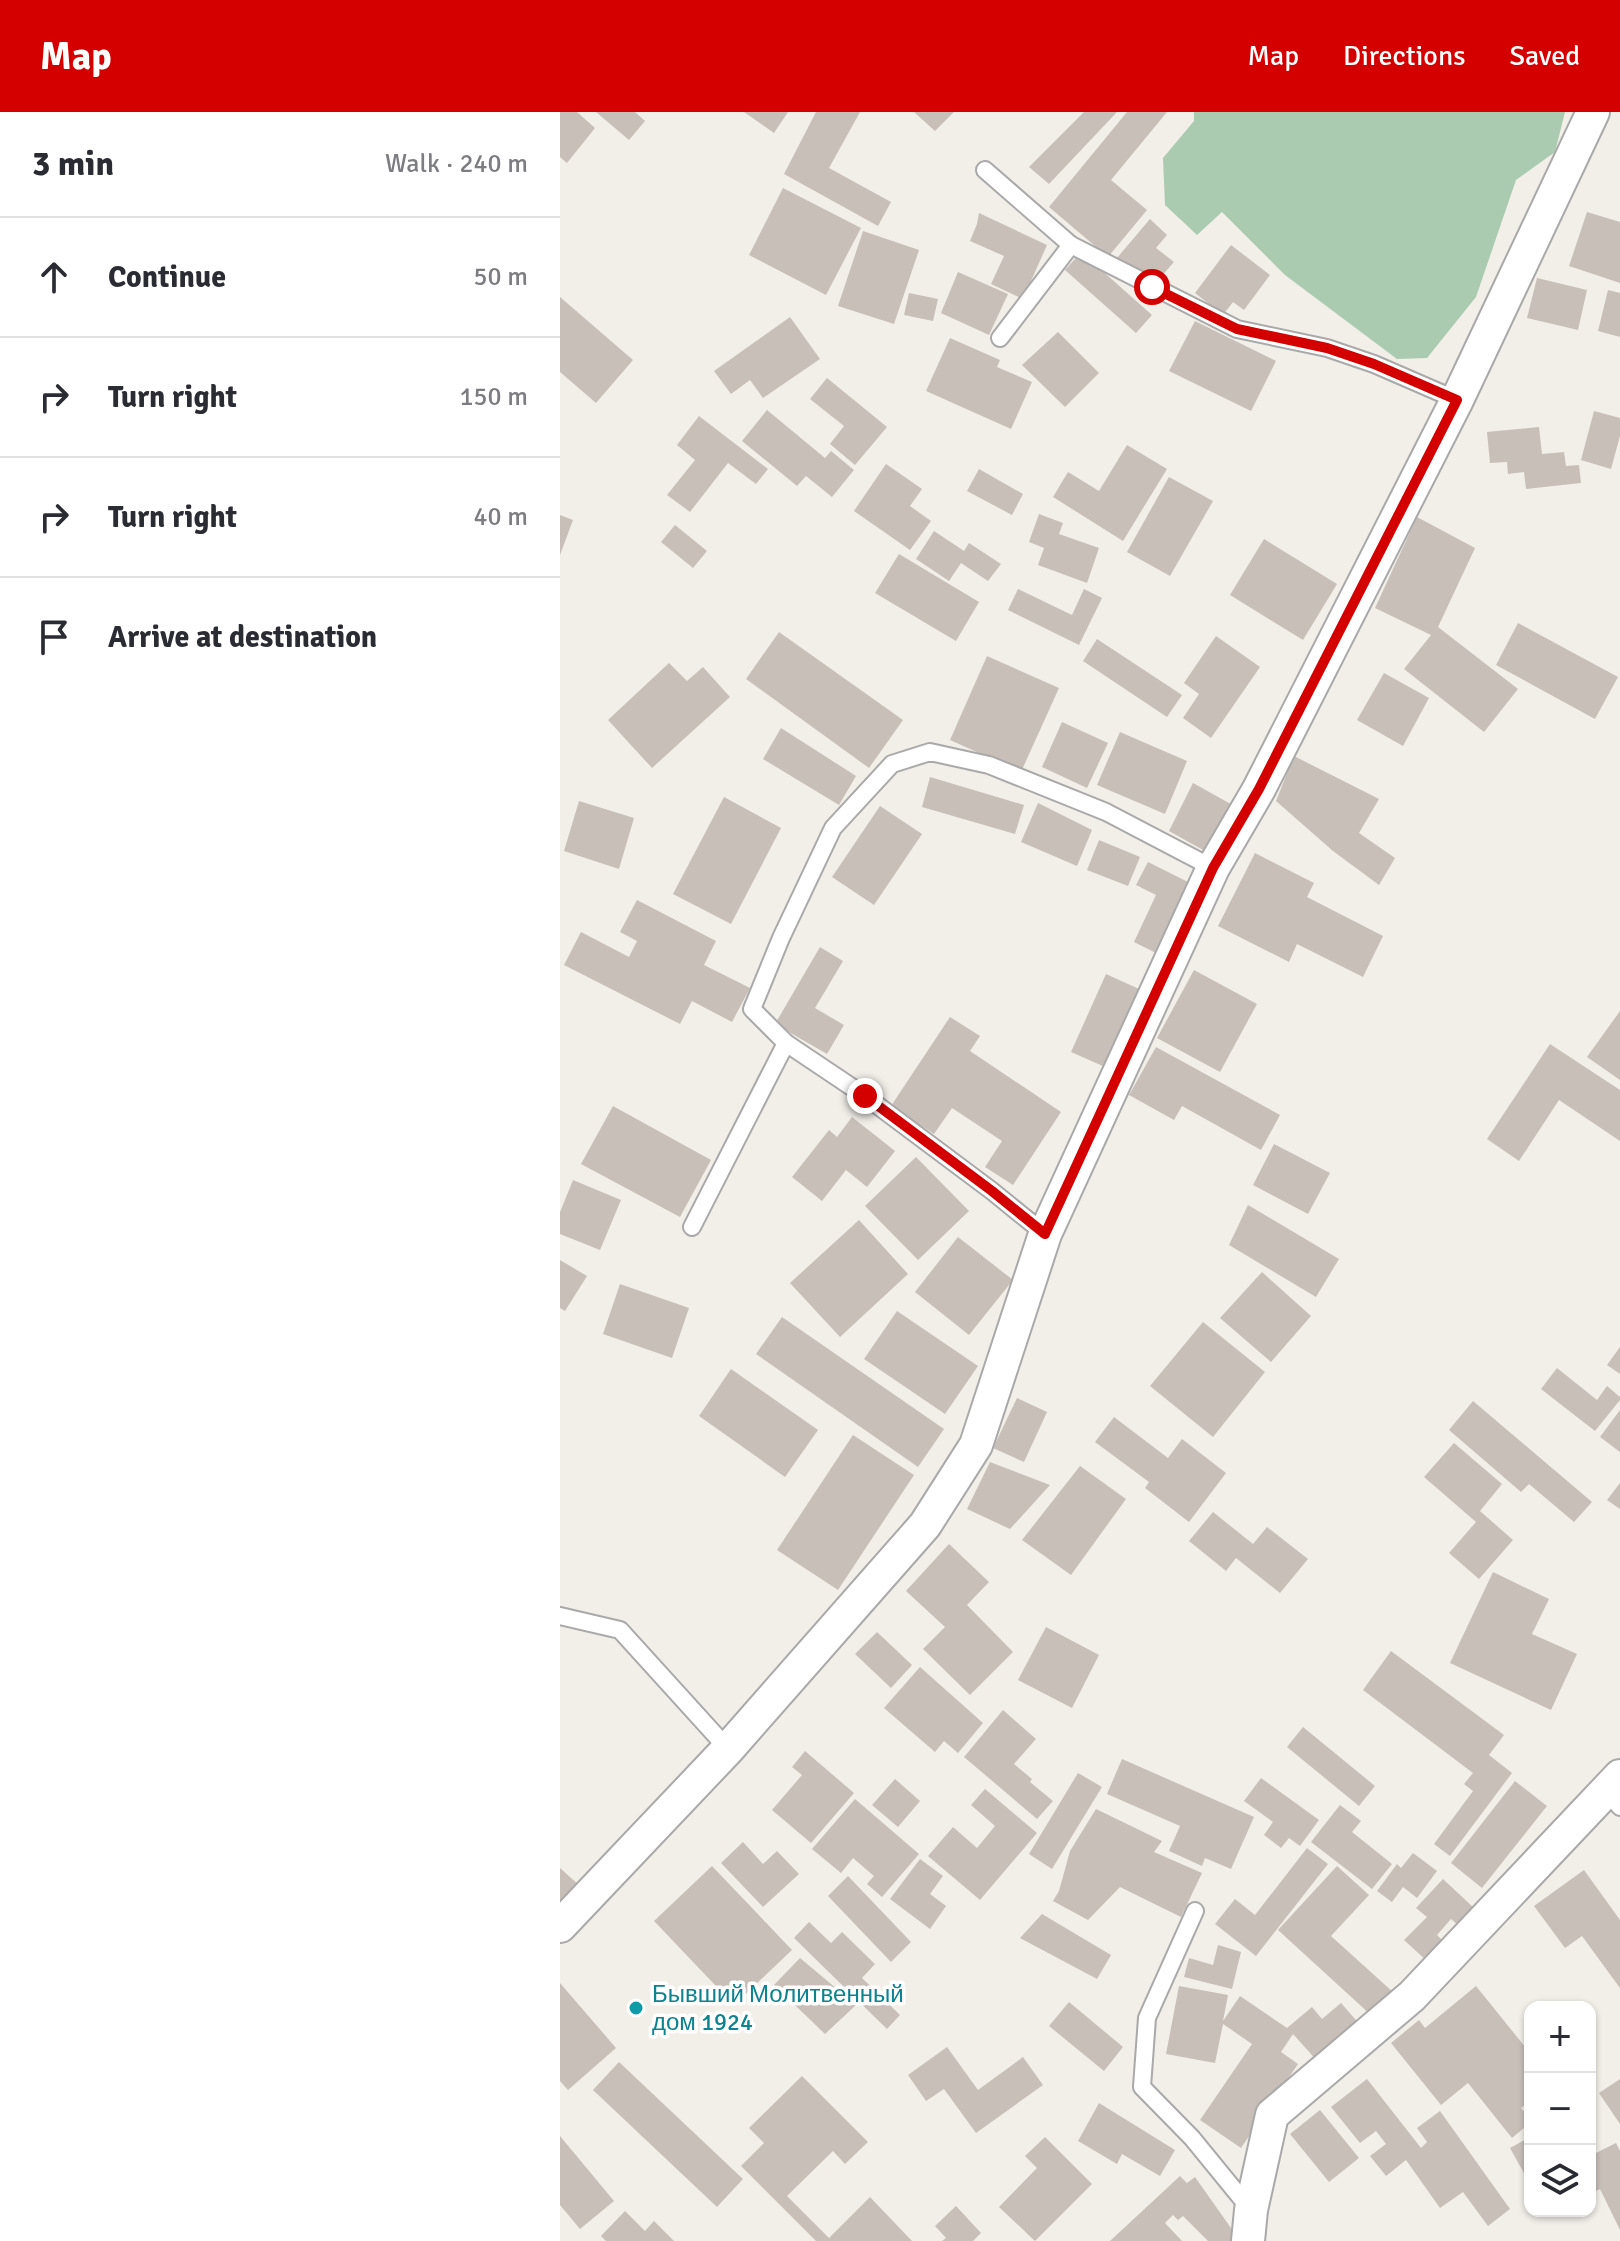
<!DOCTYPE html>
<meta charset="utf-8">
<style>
body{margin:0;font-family:Signika,sans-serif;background:#f2f2f3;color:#2b2b33}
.controls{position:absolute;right:24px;bottom:24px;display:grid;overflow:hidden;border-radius:16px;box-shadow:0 2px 6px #0004}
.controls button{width:72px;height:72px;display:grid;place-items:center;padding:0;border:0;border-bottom:2px solid #e1e1e2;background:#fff;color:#2b2b33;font:40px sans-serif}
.stop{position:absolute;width:24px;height:24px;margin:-18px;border:6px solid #d40000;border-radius:50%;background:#fff}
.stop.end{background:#d40000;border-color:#fff;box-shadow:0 2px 8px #0008}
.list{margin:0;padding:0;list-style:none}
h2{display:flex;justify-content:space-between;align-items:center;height:104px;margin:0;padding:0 32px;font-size:34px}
h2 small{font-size:26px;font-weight:400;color:#7c7c81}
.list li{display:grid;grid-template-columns:52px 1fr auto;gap:24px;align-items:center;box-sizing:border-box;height:120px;padding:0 32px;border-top:2px solid #e1e1e2}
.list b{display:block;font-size:30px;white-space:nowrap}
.list em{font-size:26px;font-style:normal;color:#7c7c81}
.icon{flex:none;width:44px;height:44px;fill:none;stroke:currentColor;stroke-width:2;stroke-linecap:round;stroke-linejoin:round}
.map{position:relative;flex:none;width:1060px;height:2129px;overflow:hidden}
header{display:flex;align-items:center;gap:48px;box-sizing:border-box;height:112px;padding:0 40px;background:#d40000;color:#fff}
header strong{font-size:38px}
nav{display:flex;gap:44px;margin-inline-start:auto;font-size:28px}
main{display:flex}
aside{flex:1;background:#fff}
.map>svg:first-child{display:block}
.cemetery{fill:#aacbaf}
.building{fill:#c7bfb8}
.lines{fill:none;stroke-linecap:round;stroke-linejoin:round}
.service-casing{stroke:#a9a9a9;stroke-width:20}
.minor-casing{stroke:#a9a9a9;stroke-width:36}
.service{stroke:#fff;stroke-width:16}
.minor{stroke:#fff;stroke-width:32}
.route{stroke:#d40000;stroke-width:10}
.culture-dot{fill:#0f9aa8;stroke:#fff;stroke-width:3}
.labels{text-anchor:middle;stroke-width:7;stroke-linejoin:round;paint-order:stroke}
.culture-label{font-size:24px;fill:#0d838f;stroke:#fff;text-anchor:start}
</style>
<header>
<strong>Map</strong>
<nav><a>Map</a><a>Directions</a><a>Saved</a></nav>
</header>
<main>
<aside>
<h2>3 min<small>Walk · 240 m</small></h2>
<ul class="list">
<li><svg class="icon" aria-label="ahead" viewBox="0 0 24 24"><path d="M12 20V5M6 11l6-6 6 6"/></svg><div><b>Continue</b></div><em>50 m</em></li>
<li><svg class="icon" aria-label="right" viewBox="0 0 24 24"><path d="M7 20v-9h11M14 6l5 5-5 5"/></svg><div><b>Turn right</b></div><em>150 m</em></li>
<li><svg class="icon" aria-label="right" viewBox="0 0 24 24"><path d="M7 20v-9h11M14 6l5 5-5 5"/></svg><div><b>Turn right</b></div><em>40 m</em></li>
<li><svg class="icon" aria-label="arrive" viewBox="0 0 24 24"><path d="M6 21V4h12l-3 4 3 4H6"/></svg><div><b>Arrive at destination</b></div></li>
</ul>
</aside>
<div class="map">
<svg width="1060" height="2129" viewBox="0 0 1060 2129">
<rect width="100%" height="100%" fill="#f2efe9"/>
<!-- cemetery -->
<path class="cemetery" d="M634,0h371l-10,40 -39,28 -40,117 -49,61 -30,1 -112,-84 -63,-63 -25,23 -32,-30 -2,-47 31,-37z"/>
<!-- building -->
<g class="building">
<path d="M0,0h17l18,16 -28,35 -7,-6z"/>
<path d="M36,0h39l10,9 -16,19z"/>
<path d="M184,0h44l-14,21z"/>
<path d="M256,0h44l-31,56 62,34 -13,24 -94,-52z"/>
<path d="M354,0h40l-19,19z"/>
<path d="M524,0h33l-68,72 -20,-17z"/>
<path d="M567,0h40l-56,68 36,30 -39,47 -59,-50z"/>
<path d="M223,76l78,40 -35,67 -77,-40z"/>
<path d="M1027,100l33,10v61l-51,-17z"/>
<path d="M419,101l68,32 -24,54 -32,-15 13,-28 -34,-15 7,-17z"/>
<path d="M590,107l17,16 -11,13 18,14 -22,25 -35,-29z"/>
<path d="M303,119l56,19 -25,74 -56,-18z"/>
<path d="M671,133l39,30 -26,35 -11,-8 -10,13 -28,-22z"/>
<path d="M521,140l71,63 -16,18 -71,-63z"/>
<path d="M398,160l50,22 -19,41 -48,-22z"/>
<path d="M977,166l50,12 -9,40 -51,-12z"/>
<path d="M1048,178l12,3v44l-22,-6z"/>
<path d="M349,181l29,6 -5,22 -29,-6z"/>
<path d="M0,185l73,63 -37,43 -36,-31z"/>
<path d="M230,205l30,42 -57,39 -13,-18 -19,14 -17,-23z"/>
<path d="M635,209l81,40 -25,50 -82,-40z"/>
<path d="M498,220l41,41 -34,34 -43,-42z"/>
<path d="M390,226l50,22 -3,7 35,15 -21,47 -85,-38z"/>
<path d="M267,266l60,49 -32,38 -25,-21 14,-18 -34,-27z"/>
<path d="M207,298l58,48 6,-7 23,19 -22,27 -26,-21 -9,10 -55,-45z"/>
<path d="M1034,299l26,7v18l-9,33 -30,-9z"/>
<path d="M139,304l69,53 -12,15 -28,-21 -38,49 -23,-17 28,-35 -18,-15z"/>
<path d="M979,315l3,27 22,-2 2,14 13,-1 2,18 -55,6 -2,-17 -16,2 -1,-12 -17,1 -3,-31z"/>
<path d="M567,333l40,24 -44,72 -70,-44 15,-25 31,19z"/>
<path d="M326,352l36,25 -12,17 21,15 -21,29 -56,-39z"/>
<path d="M419,357l44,25 -11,21 -45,-24z"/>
<path d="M609,365l44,24 -43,75 -43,-24z"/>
<path d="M479,402l24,9 -4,11 40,14 -12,35 -49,-18 6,-17 -15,-6z"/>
<path d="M0,403l13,5 -13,35z"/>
<path d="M857,405l58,31 -37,79 80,62 -34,43 -80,-63 27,-34 -56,-27z"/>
<path d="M115,413l32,26 -14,17 -32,-26z"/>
<path d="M374,419l30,20 5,-8 32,21 -13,17 -27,-18 -12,18 -33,-22z"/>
<path d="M704,427l73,45 -34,56 -73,-45z"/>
<path d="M339,442l80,48 -23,39 -81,-48z"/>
<path d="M458,477l54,26 12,-26 18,9 -23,47 -71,-35z"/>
<path d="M958,511l100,54 -23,42 -99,-54z"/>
<path d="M219,520l124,88 -34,48 -123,-89z"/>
<path d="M656,524l44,31 -49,71 -28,-20 16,-24 -15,-11z"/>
<path d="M537,527l85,56 -15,22 -84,-56z"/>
<path d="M427,544l72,32 -38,84 -71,-32z"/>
<path d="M109,551l18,18 16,-14 27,30 -78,71 -44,-48z"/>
<path d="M824,561l45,25 -26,48 -46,-26z"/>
<path d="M502,610l46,21 -21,45 -45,-21z"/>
<path d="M221,616l75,48 -17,29 -76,-46z"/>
<path d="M560,620l67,29 -22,53 -68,-29z"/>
<path d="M734,644l85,43 -20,34 36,25 -16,27 -46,-34 -57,-50z"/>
<path d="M370,665l94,28 -9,29 -93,-27z"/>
<path d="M633,671l45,25 -26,47 -43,-24z"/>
<path d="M164,685l57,31 -50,96 -58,-30z"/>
<path d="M19,689l55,17 -15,51 -55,-18z"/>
<path d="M478,691l54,27 -15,36 -56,-24z"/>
<path d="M320,694l42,28 -48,71 -42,-28z"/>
<path d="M539,728l41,17 -12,29 -41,-16z"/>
<path d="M695,741l59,30 -7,14 76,39 -20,41 -66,-33 -8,18 -71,-36z"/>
<path d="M588,750l48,24 -34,70 -28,-14 22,-47 -20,-10z"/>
<path d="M77,788l79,41 -12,24 46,23 -18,34 -40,-21 -12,23 -116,-59 17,-33 48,25 8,-16 -17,-9z"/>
<path d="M260,835l23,14 -28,47 29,17 -17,29 -52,-30z"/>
<path d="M634,858l63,34 -37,68 -63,-34z"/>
<path d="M546,862l33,15 -34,78 -34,-15z"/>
<path d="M1060,899v69l-33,-23z"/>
<path d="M390,905l30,19 -10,15 91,61 -48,73 -28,-18 17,-26 -50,-33 -18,26 -43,-28z"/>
<path d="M990,932l70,46v51l-61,-41 -40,61 -32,-22z"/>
<path d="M596,935l124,68 -19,35 -79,-44 -8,14 -45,-25z"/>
<path d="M53,994l98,54 -31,57 -99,-53z"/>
<path d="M292,1005l43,34 -28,36 -21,-17 -24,31 -30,-24 37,-47 8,7z"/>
<path d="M714,1032l56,29 -22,41 -55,-29z"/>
<path d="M356,1045l53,54 -51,49 -53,-54z"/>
<path d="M13,1068l48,20 -21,50 -40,-16v-22z"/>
<path d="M688,1093l91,54 -23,38 -87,-52z"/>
<path d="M299,1108l49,54 -68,63 -50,-54z"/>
<path d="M398,1125l55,43 -44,55 -54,-43z"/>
<path d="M0,1148l27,16 -22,35 -5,-3z"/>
<path d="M702,1160l49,44 -40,46 -51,-44z"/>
<path d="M60,1172l69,24 -17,50 -69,-24z"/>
<path d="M337,1199l81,55 -33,48 -81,-55z"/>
<path d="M222,1205l162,112 -26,38 -162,-113z"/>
<path d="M643,1210l62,50 -52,65 -63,-51z"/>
<path d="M1060,1235v27l-13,-9z"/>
<path d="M997,1256l40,32 10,-14 13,11v3l-25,31 -54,-42z"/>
<path d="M171,1257l87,61 -33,47 -86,-61z"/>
<path d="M457,1286l30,14 -23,50 -31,-14z"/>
<path d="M913,1289l119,101 -18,20 -45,-38 -8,8 -72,-62z"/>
<path d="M1060,1298v42l-20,-15z"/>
<path d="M554,1305l54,41 14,-19 44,34 -37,49 -44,-34 4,-6 -54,-40z"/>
<path d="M293,1323l61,40 -76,115 -61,-40z"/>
<path d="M894,1331l48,41 -22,27 33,29 -34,39 -30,-26 27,-31 -52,-45z"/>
<path d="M430,1350l60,23 -40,44 -43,-20z"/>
<path d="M520,1354l46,33 -55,76 -49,-35z"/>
<path d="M1060,1371v26l-13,-9z"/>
<path d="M653,1400l40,32 14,-17 41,32 -28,34 -44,-35 -10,13 -37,-30z"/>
<path d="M389,1432l40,38 -22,23 46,47 -43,43 -47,-46 22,-22 -39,-36z"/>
<path d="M933,1460l56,27 -17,35 45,20 -26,56 -101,-47z"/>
<path d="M486,1515l53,28 -27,53 -54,-28z"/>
<path d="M317,1520l35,33 -21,23 -36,-34z"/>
<path d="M831,1539l113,84 -15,20 23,18 -62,83 -16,-12 39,-53 -9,-7 9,-11 -110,-83z"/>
<path d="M360,1555l63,56 -25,30 -14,-12 -9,11 -51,-44z"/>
<path d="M443,1598l33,29 -22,25 18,15 -2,3 23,19 -16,18 -73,-62z"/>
<path d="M743,1615l72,59 -16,20 -72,-59z"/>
<path d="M245,1639l49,42 -43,50 -39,-33 30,-35 -10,-8z"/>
<path d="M562,1647l132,58 -23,52 -26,-11 -3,8 -33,-15 11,-25 -73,-32z"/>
<path d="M518,1661l24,14 -50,82 -23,-15z"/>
<path d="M701,1666l58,42 -19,26 -11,-8 -8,10 -17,-13 9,-13 -29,-21z"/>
<path d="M335,1667l25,22 -22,26 -26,-22z"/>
<path d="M955,1669l32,25 -65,82 -31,-25z"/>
<path d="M425,1677l52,44 -57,67 -52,-44 25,-29 24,21 18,-22 -24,-21z"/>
<path d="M295,1687l64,55 -37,43 -15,-13 7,-8 -21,-18 -12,15 -29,-24z"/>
<path d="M780,1693l21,16 -9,11 40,32 -20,25 -61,-47z"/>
<path d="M536,1697l66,32 -8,11 48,21 -21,44 -61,-30 -32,33 -35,-19 6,-10 11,-40z"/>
<path d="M183,1730l20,22 14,-13 22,23 -36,33 -42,-44z"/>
<path d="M747,1736l21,16 -72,92 -41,-32 20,-25 20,16z"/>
<path d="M853,1741l24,18 -20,27 -14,-11 -11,15 -15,-11 20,-27 4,4z"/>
<path d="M360,1747l23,17 -13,18 16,12 -16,23 -40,-30z"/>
<path d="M152,1754l80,84 -58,55 -80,-84z"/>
<path d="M777,1754l32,29 -38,41 63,57 -22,23 -94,-86z"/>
<path d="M0,1756l20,18 -20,22z"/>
<path d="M1024,1758l36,50v68l-38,-52 -17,12 -31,-42z"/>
<path d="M288,1764l63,66 -20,20 -63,-66z"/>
<path d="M883,1767l32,30 -16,17 -8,-7 -14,16 8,8 -17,19 -24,-22 23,-23 -11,-9z"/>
<path d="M482,1802l69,41 -14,24 -77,-41z"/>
<path d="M249,1810l22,21 11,-11 33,32 -13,14 38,37 -13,14 -93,-91z"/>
<path d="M658,1833l23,7 -9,37 -48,-12 5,-19 24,7z"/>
<path d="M240,1846l56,47 -31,29 -51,-49z"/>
<path d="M0,1871l56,65 -48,42 -8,-9z"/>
<path d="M619,1874l49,9 -5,26 17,-25 47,32 25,-21 10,12 19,-16 21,24 -43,36 -26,-29 -12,18 17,12 -57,84 -41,-28 52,-76 -29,-20 -8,39 -49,-9z"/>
<path d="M916,1874l54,67v48l-9,7 9,11v4l-18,15 -44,-55 -27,22 -50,-62 28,-23 6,8z"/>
<path d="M509,1890l54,45 -19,24 -55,-45z"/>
<path d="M387,1935l31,43 45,-33 20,28 -67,48 -32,-44 -18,12 -18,-26z"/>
<path d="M59,1950l124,117 -26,28 -124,-117z"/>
<path d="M242,1964l66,66 -23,22 -12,-13 -46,45 42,42 41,-41 42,44h-96l-75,-75 23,-23 -15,-15z"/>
<path d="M807,1967l54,69 6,-6 -10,-14 23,-17 70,98 -22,17 -25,-34 -23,16 -34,-48 -20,16 -16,-20 16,-12 -10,-13 -16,12 -29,-36z"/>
<path d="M1060,1967v45l-21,-31z"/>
<path d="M539,1991l76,47 -15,26 -38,-22 -5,10 -39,-23z"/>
<path d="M760,1998l39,48 -30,24 -39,-48z"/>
<path d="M0,2024l54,65 -34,28 -20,-24z"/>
<path d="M485,2025l47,47 -57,57 -36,-34 38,-39 -12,-12z"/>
<path d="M970,2025v36l-5,2 -15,-27z"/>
<path d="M1056,2031l4,8v79l-20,-41 -10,5v-38z"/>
<path d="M620,2064l7,7 8,-6 43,61v3h-30l-25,-25 -5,4 -5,-5 -8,8 17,18h-72z"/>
<path d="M396,2094l25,27 -8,8h-31l4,-3 -11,-12z"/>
<path d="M65,2099l20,20 9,-10 20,20h-68l-5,-5z"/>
</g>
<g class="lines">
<defs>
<g id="service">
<path d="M425,58l86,75"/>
<path d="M440,226l71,-93 166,84 90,19 47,16 83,36"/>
<path d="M132,1115l94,-184"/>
<path d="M485,1122l-53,-43 -127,-95 -79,-53 -34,-34 29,-71 52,-110 59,-64 38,-12 59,13 117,47 107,56"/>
<path d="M0,1504l60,14 108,119"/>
<path d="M1047,1679l13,16"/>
<path d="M635,1799l-48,107 -5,69 50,51 58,71"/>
</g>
<g id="minor">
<path d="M0,1814l168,-177 197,-224 51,-80 69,-211 168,-366 46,-79 198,-389 136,-288"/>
<path d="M688,2129l3,-31 21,-95 140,-119 208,-220"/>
</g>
</defs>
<!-- service casing -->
<use href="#service" class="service-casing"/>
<!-- minor casing -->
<use href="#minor" class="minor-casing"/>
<!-- service -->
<use href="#service" class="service"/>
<!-- minor -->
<use href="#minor" class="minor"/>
</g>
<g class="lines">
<!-- route -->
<path class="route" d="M305,984l127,95 53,43 168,-366 46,-79 198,-389 -83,-36 -47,-16 -90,-19 -85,-42"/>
</g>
<!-- markers -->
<circle class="culture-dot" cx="76" cy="1896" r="8"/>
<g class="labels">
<!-- culture labels -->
<g class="culture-label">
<text x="92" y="1890">Бывший Молитвенный<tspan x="92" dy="28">дом 1924</tspan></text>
</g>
</g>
</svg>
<div class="controls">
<button>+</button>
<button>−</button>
<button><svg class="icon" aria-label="layers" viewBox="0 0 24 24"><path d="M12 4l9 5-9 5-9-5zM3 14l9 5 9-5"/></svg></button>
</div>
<div class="stop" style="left:592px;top:175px"></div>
<div class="stop end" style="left:305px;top:984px"></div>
</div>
</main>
